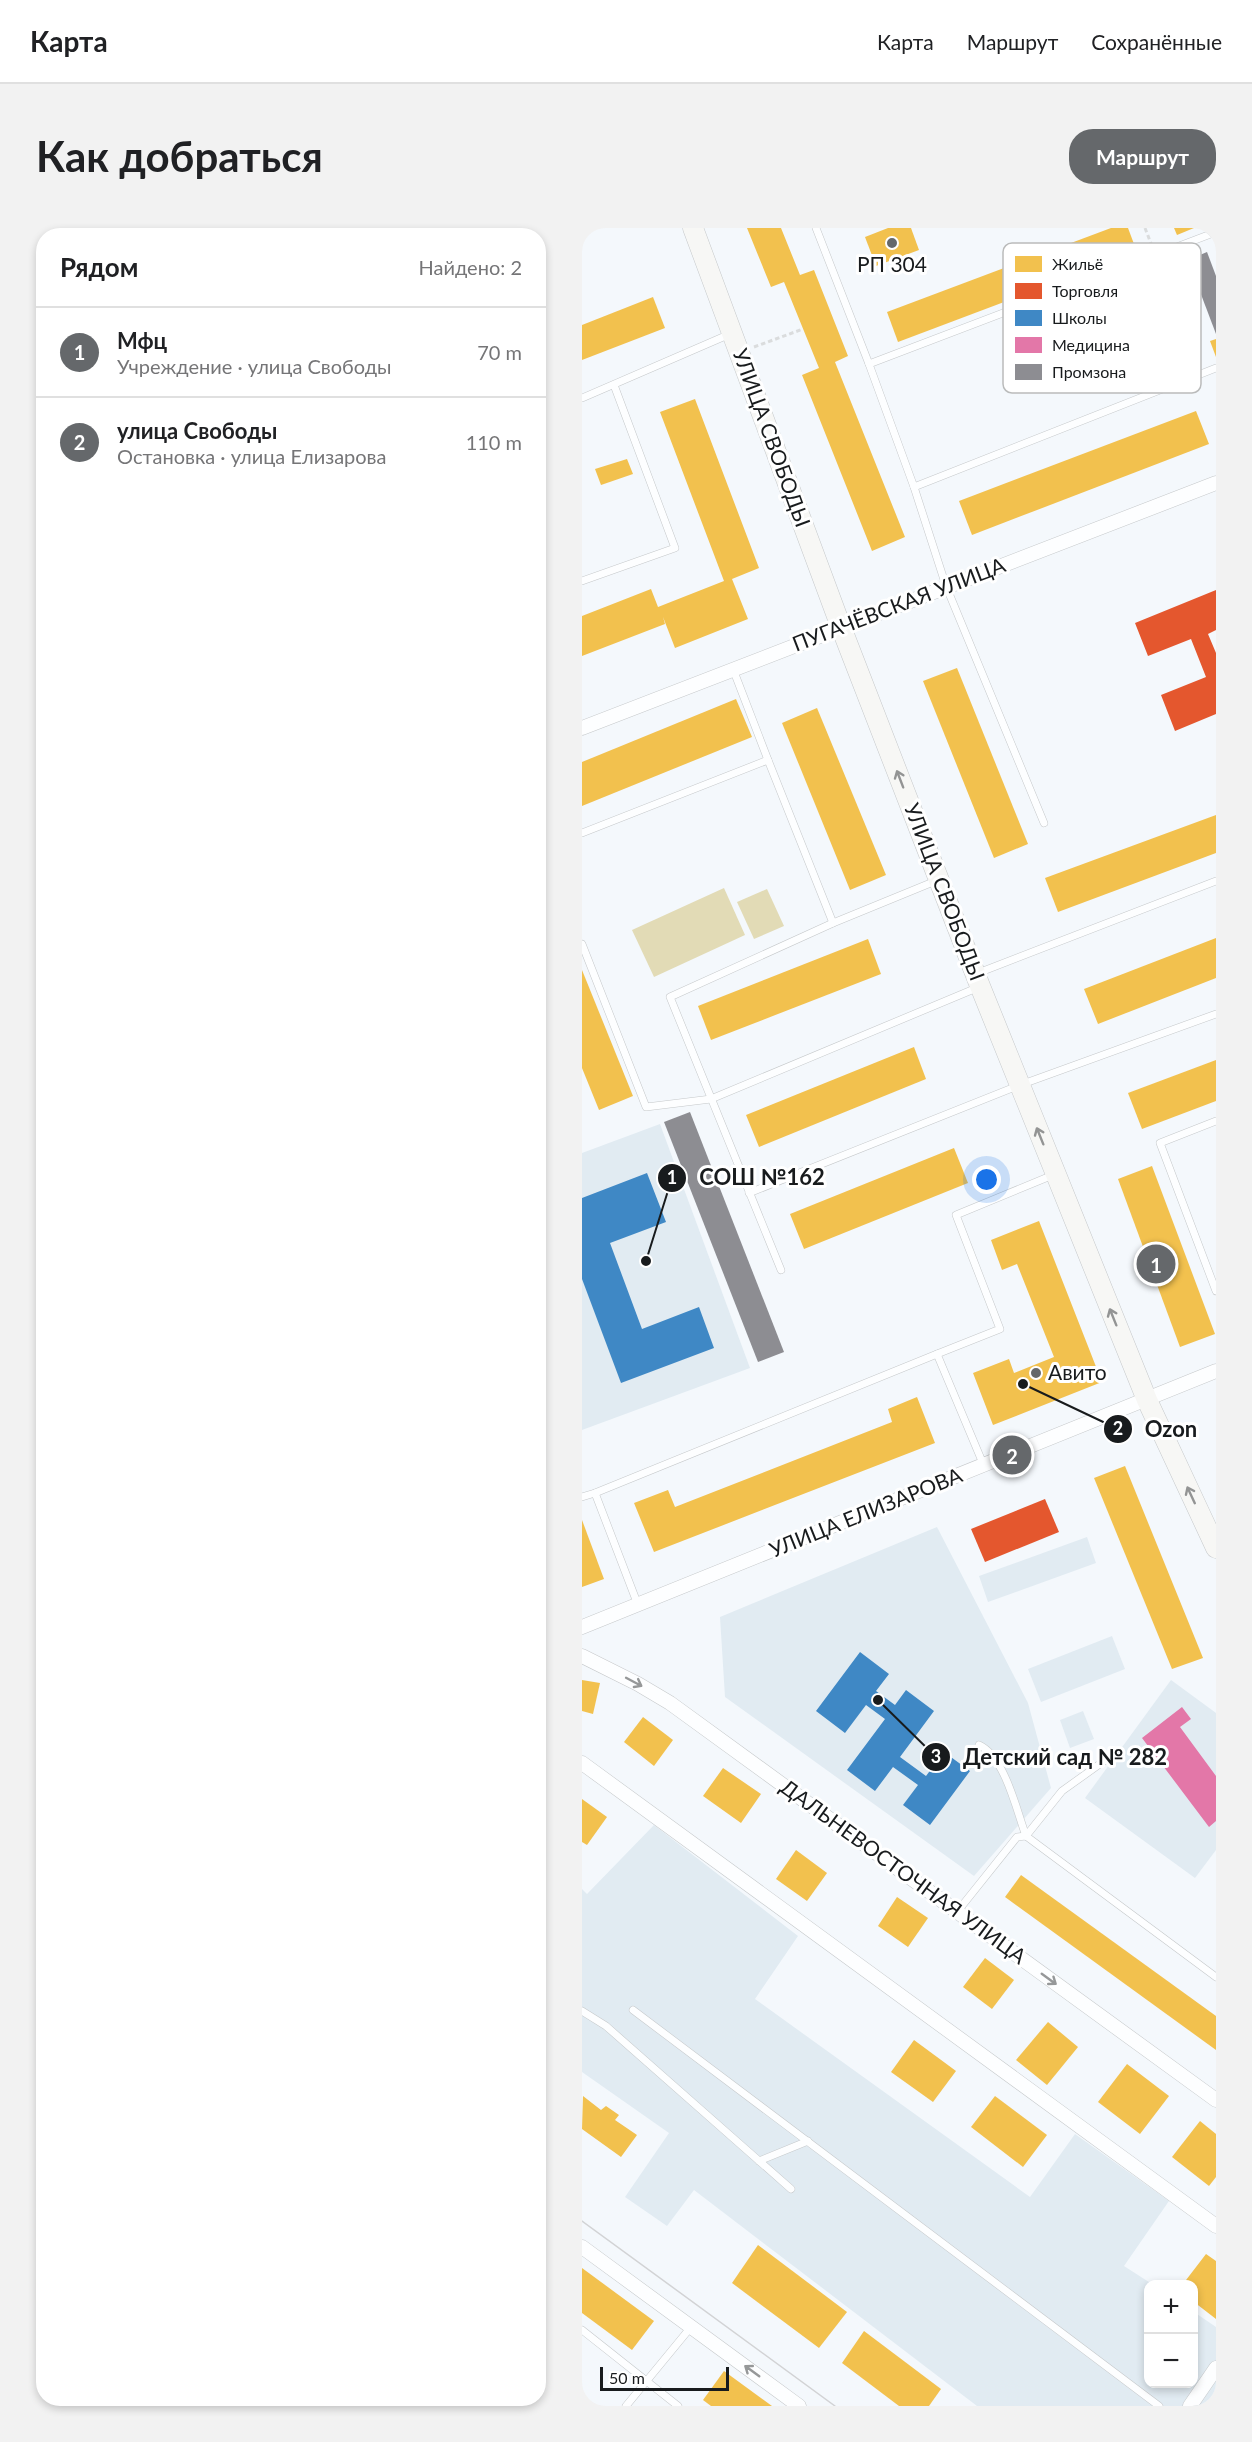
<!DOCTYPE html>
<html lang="ru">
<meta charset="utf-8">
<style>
body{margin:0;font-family:Lato,sans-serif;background:#f2f2f2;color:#202124}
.controls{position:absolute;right:18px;bottom:18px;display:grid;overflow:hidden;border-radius:12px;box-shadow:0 3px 9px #0003}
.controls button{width:54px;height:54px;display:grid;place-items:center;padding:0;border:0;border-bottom:2px solid #e0e0e0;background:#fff;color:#202124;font:30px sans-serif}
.scale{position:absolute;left:18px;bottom:15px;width:129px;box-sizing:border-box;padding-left:6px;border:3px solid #181b1d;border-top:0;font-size:16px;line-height:21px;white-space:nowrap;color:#181b1d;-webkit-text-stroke:4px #fff;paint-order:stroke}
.you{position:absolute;left:405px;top:952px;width:21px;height:21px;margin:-15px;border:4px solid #fff;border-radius:50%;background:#1a73e8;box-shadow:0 0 0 9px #1a73e833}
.badge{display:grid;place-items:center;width:39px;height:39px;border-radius:50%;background:#65686b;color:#fff;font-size:20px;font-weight:700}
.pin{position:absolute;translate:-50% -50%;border:3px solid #fff;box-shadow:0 2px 6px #0006}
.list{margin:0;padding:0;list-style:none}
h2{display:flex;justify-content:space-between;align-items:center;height:78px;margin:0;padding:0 24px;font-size:26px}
h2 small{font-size:20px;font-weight:400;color:#757577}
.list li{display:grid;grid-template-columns:39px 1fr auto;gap:18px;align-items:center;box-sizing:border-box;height:90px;padding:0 24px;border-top:2px solid #e0e0e0}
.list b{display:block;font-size:22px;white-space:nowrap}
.list p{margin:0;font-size:20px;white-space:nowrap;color:#757577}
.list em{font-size:20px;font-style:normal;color:#757577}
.map{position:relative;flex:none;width:634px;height:2178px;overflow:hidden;border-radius:24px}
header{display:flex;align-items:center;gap:36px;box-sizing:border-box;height:84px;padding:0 30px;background:#fff;border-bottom:2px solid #e0e0e0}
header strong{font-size:28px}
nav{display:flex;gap:33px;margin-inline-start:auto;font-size:21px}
.intro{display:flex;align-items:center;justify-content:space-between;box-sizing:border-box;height:144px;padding:0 36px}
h1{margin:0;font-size:42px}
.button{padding:15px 27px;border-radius:24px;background:#65686b;color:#fff;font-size:21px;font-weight:700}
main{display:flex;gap:36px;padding:0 36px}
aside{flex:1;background:#fff;border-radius:24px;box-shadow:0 3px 9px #0003}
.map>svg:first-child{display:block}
.built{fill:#e1ebf2}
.green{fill:#e2dbb6}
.homes{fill:#f2c14e}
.shops{fill:#e4572e}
.schools{fill:#3f88c5}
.health{fill:#e377a8}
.industry{fill:#8d8d92}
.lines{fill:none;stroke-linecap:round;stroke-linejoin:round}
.lane-casing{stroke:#c5c8ca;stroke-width:8}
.street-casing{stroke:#c5c8ca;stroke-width:15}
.secondary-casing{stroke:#c5c8ca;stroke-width:21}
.path{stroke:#dadcdd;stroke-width:3;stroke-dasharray:4.5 3;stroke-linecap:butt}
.lane{stroke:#fdfeff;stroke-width:7}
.street{stroke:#fdfeff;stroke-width:14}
.secondary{stroke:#f7f7f5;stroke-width:20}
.tram{stroke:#d2d3d5;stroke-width:1.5}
.oneway{stroke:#939494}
.oneway2{stroke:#969899}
.poi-dot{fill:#65686b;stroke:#fff;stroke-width:2}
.labels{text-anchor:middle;stroke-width:6;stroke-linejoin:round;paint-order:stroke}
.poi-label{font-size:21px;fill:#181b1d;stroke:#fff}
.street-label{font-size:21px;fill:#181b1d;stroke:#fff}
.key{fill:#fff;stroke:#babbbb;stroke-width:1.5}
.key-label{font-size:16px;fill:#181b1d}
.leader{fill:none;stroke:#181b1d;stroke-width:2}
.callout-dot{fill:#181b1d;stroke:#fff;stroke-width:2}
.mark-label{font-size:18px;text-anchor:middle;font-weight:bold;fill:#fff}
.callout-label{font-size:22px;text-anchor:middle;font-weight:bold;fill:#181b1d;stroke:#fff;stroke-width:6;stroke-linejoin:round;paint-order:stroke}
</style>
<header>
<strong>Карта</strong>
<nav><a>Карта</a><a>Маршрут</a><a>Сохранённые</a></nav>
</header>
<div class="intro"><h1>Как добраться</h1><a class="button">Маршрут</a></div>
<main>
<aside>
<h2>Рядом<small>Найдено: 2</small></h2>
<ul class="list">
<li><span class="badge">1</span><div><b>Мфц</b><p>Учреждение · улица Свободы</p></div><em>70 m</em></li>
<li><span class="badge">2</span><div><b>улица Свободы</b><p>Остановка · улица Елизарова</p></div><em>110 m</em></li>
</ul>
</aside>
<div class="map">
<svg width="634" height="2178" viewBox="0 0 634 2178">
<rect width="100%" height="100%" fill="#f4f8fc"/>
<!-- built -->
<g class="built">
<path d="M78,896l90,244 -168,62v-277z"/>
<path d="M355,1299l91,176 23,85 -77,88 -249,-179 -5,-80z"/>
<path d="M505,1309l9,26 -108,39 -9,-26z"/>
<path d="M530,1408l13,33 -84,33 -13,-33z"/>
<path d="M589,1452l45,33v137l-21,28 -110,-80z"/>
<path d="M501,1483l11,28 -24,9 -10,-28z"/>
<path d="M72,1597l144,111 -43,63 275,198 45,-63 94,67 -45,65 28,18h-4v100h46v-72l22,15v79h-239l-283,-216 -27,36 -42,-29 44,-64 -87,-61v-183l5,5z"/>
</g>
<!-- green -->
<g class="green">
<path d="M142,660l21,47 -91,42 -22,-47z"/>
<path d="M185,661l17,37 -30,13 -17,-37z"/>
</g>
<!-- homes -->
<g class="homes">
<path d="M165,0h34l19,47 14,-5 34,86 -13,6 70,175 -33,14 -70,-176 17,-7 -35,-86 -13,5z"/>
<path d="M306,0h23l8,22 -43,16 -11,-29z"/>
<path d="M529,0h17l9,24 -239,90 -11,-30z"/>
<path d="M592,0h20l-17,7z"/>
<path d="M71,69l12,31 -83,32v-35z"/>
<path d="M634,111v18l-6,-16z"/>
<path d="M113,171l64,169 -27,11 16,40 -73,29 -12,-31 2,7 -83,32v-40l69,-27 7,18 66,-26 -64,-169z"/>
<path d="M614,183l13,33 -237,91 -13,-34z"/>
<path d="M45,231l6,15 -32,11 -6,-16z"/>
<path d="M375,440l71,176 -34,14 -71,-177z"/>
<path d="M154,471l16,38 -170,69v-44z"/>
<path d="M235,480l69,167 -36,15 -68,-167z"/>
<path d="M634,587v38l-158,59 -13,-34z"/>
<path d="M634,710v40l-118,46 -14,-35z"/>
<path d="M286,711l13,35 -170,66 -13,-34z"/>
<path d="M0,742l51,126 -34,14 -17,-42z"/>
<path d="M332,819l12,32 -167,68 -13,-32z"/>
<path d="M634,832v41l-74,28 -14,-36z"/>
<path d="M372,920l14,35 -164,66 -14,-35z"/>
<path d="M570,938l63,168 -35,13 -62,-168z"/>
<path d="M457,993l63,161 -109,43 -20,-52 36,-14 5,14 40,-16 -37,-93 -15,6 -11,-30z"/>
<path d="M335,1169l18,46 -281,109 -20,-49 34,-13 7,17 217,-85 -4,-13z"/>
<path d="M543,1238l78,192 -31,11 -78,-191z"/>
<path d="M0,1292l22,59 -22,8z"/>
<path d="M0,1452l18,3 -7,31 -11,-3z"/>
<path d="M61,1489l30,23 -19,26 -30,-24z"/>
<path d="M141,1540l38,26 -20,29 -38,-27z"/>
<path d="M0,1571l25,18 -20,28 -5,-3z"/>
<path d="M214,1622l31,23 -20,28 -31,-22z"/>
<path d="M439,1647l195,141v34l-211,-153z"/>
<path d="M315,1669l31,21 -20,29 -30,-21z"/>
<path d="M403,1730l29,22 -22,29 -29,-22z"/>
<path d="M466,1794l30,25 -31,38 -31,-25z"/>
<path d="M332,1812l42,31 -23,31 -42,-30z"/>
<path d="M545,1836l42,32 -29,38 -42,-32z"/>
<path d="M1,1868l18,14 5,-4 13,9 -4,5 22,15 -16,22 -39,-28z"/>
<path d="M413,1868l52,39 -24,32 -52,-40z"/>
<path d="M618,1893l16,13v43l-7,9 -37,-29z"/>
<path d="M176,2017l89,67 -28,36 -87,-65z"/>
<path d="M624,2026l10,7v58l-22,-17v-18h-11z"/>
<path d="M0,2040l72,53 -22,29 -50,-37z"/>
<path d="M282,2103l77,58 -12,17h-30l-57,-43z"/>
<path d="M142,2143l48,35h-61l-8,-6z"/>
</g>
<!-- shops -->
<g class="shops">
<path d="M634,362v40l-8,4 8,19v61l-41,17 -14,-36 45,-18 -15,-38 -43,17 -13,-33z"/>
<path d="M463,1271l14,33 -74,30 -14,-33z"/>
</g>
<!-- schools -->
<g class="schools">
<path d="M65,945l19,49 -56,21 32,86 57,-22 15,41 -93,35 -39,-104v-81z"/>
<path d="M278,1424l29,22 -13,17 19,14 11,-15 28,21 -34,46 26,19 18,-24 26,19 -40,54 -27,-20 15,-20 -25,-18 -18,24 -28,-21 38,-51 -19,-14 -21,28 -29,-22z"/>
</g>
<!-- health -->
<path class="health" d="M600,1479l9,12 -11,8 36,49v45l-7,6 -67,-89z"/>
<!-- industry -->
<g class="industry">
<path d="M625,24l9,24v58l-28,-74z"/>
<path d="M108,884l94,240 -26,10 -94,-240z"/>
</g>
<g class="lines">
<defs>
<g id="lane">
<path d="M234,0l53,136"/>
<path d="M634,4l-347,132 45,123 302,-119"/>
<path d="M0,170l148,-64"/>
<path d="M332,259l32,99 98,237"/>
<path d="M0,353l93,-33 -61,-163"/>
<path d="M186,532l65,163 105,-43"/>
<path d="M0,605l186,-73 -35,-91"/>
<path d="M0,716l64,163 65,-8 268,-112"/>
<path d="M396,745l238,-92"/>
<path d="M634,893l-56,22 56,148"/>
<path d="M167,965l271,-108 196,-71"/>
<path d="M199,1042l-111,-273 163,-74"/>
<path d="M402,1238l-47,-112 63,-25 -44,-114 97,-40"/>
<path d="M13,1265l342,-139"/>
<path d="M0,1269l13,-4 43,112"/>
<path d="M397,1517c26,12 37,64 47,91"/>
<path d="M444,1608l36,-45 49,-35"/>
<path d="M375,1684l60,-75 9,-1 190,141"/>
<path d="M51,1782l526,396"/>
<path d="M0,1783l24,15 185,163"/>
<path d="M177,1933l49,-20"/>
<path d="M0,2102l96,76"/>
<path d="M44,2178l65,-79"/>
</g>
<g id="street">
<path d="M0,500l634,-245"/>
<path d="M0,1399l634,-256"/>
<path d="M0,1428l56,28 32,19 546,397"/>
<path d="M0,1535l634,463"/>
<path d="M0,2019l217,159"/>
<path d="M608,2178l26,-38"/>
</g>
<path id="secondary" d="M111,0l148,399 139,359 167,414 69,148"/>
</defs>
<!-- lane casing -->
<use href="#lane" class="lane-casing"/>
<!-- street casing -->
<use href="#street" class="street-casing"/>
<!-- secondary casing -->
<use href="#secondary" class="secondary-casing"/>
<!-- path -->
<g class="path">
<path d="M563,0l7,18"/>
<path d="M172,119l49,-18"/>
</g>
<!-- lane -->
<use href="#lane" class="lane"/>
<!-- street -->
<use href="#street" class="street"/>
<!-- secondary -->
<use href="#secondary" class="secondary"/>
<!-- tram -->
<path class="tram" d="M0,1993l253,185"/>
</g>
<!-- one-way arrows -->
<defs><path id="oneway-shaft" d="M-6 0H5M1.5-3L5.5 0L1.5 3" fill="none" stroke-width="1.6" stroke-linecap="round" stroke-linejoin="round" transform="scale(1.5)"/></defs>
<g class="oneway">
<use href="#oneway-shaft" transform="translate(318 551) rotate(-111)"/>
<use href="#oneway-shaft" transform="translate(458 908) rotate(-112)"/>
<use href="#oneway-shaft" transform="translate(531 1089) rotate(-112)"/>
<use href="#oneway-shaft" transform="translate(609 1267) rotate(-115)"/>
</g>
<g class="oneway2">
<use href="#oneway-shaft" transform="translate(52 1454) rotate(28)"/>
<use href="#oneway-shaft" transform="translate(467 1751) rotate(36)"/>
<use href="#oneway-shaft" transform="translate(170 2143) rotate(-144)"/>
</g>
<!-- markers -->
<g class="poi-dot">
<circle cx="310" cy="15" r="6"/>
<circle cx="454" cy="1145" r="6"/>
</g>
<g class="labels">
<!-- poi labels -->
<g class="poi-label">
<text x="310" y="44">РП 304</text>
<text x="466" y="1152" text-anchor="start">Авито</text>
</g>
<!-- street labels -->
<g class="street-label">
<text transform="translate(189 210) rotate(70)" y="7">УЛИЦА СВОБОДЫ</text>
<text transform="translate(317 377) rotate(-21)" y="7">ПУГАЧЁВСКАЯ УЛИЦА</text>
<text transform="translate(362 664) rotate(69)" y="7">УЛИЦА СВОБОДЫ</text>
<text transform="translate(284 1285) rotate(-22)" y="7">УЛИЦА ЕЛИЗАРОВА</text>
<text transform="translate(321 1644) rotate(36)" y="7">ДАЛЬНЕВОСТОЧНАЯ УЛИЦА</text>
</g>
</g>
<!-- legend -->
<rect x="421" y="15" width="198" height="150" rx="9" class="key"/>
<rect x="433" y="28" width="27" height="16" fill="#f2c14e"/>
<rect x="433" y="55" width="27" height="16" fill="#e4572e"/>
<rect x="433" y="82" width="27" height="16" fill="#3f88c5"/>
<rect x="433" y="109" width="27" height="16" fill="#e377a8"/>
<rect x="433" y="136" width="27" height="16" fill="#8d8d92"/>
<g class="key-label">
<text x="470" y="42">Жильё</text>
<text x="470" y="69">Торговля</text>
<text x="470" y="96">Школы</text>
<text x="470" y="123">Медицина</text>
<text x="470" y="150">Промзона</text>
</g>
<!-- callouts -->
<path class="leader" d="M64 1033L90 950M441 1156L536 1201M296 1472L354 1529"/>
<g class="callout-dot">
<circle cx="64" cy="1033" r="6"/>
<circle cx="441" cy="1156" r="6"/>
<circle cx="296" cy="1472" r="6"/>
<circle cx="90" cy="950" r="15"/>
<circle cx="536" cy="1201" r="15"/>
<circle cx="354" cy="1529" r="15"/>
</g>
<g class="mark-label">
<text x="90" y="956">1</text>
<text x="536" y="1207">2</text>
<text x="354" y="1535">3</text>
</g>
<g class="callout-label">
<text x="180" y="957">СОШ №162</text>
<text x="589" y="1209">Ozon</text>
<text x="483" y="1537">Детский сад № 282</text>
</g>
</svg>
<div class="controls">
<button>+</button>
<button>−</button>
</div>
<div class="scale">50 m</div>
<div class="you"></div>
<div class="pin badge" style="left:574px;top:1036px">1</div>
<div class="pin badge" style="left:430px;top:1227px">2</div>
</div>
</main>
